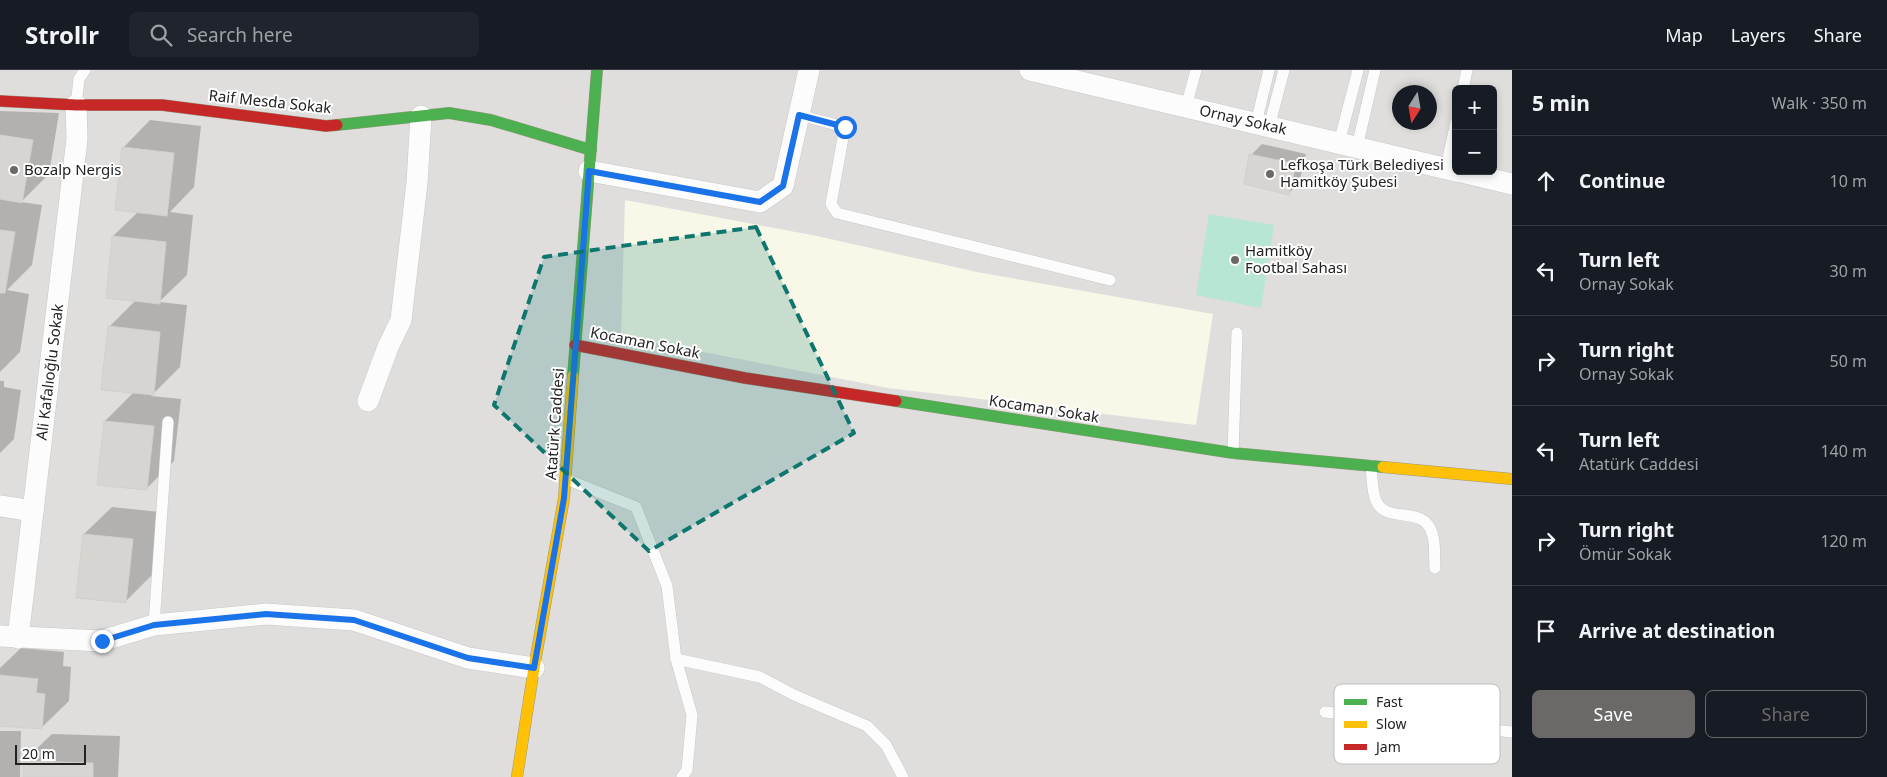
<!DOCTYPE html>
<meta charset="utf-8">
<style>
body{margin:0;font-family:"Noto Sans",sans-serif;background:#20242c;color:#f1f3f6}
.controls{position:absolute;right:15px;top:15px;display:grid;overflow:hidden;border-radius:8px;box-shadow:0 2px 8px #0003}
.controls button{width:45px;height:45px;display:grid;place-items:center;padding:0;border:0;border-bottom:1px solid #363941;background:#171b24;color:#f1f3f6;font:25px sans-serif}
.compass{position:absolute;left:1392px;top:15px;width:45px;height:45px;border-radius:50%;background:#171b24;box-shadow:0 2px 8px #0003;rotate:191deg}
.scale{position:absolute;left:15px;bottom:12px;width:71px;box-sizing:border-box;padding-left:5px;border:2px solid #222;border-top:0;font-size:14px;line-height:18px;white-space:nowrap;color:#222;-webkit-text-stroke:4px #fff;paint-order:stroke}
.stop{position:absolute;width:15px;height:15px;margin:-11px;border:4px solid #1a73e8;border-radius:50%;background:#fff}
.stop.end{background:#1a73e8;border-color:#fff;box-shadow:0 1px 5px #0008}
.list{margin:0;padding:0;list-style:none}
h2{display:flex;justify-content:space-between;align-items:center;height:65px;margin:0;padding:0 20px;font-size:21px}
h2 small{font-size:16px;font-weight:400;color:#9ea1a6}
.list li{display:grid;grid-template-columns:32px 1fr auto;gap:15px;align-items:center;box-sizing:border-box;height:90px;padding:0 20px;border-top:1px solid #363941}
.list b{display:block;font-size:19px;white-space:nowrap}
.list p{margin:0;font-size:16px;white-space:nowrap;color:#9ea1a6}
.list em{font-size:16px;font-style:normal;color:#9ea1a6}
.actions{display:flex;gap:10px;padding:15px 20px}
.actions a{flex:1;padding:11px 0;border:1px solid #6a6968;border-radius:8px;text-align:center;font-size:18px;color:#6a6968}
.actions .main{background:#6a6968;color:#fff}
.icon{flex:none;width:28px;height:28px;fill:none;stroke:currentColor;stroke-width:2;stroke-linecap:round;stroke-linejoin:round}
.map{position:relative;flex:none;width:1512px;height:707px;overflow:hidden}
header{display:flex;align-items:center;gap:30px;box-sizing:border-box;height:70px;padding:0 25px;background:#171b24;border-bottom:1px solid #363941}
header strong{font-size:24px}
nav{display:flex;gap:28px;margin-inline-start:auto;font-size:18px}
.search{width:350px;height:45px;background:#20242c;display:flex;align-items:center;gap:12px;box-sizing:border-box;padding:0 18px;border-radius:8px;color:#9ea1a6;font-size:19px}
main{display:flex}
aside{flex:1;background:#171b24}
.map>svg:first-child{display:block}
.residential{fill:#dfdedc;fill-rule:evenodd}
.education{fill:#f8f7e8}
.pitch{fill:#b7e6d2}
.shadow{fill:#0003}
.building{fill:#d7d4d2;stroke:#d3d0cc}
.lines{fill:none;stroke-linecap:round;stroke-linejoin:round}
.lane-casing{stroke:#c9c8c7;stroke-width:12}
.street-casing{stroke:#c9c8c7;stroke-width:22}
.fast-casing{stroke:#999a82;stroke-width:12}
.slow-casing{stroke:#999a82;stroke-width:12}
.jam-casing{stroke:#999a82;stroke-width:12}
.lane{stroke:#fdfcfc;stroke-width:11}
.street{stroke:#fdfcfc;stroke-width:21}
.fast{stroke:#4caf50;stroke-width:11}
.slow{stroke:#ffc107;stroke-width:11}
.jam{stroke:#c62828;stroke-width:11}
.route{stroke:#1a73e8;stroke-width:6}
.marked{fill:#0f766e;fill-opacity:0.2;stroke:#0f766e;stroke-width:4;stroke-dasharray:10 6;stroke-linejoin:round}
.poi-dot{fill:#6a6968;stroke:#fff;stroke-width:2}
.labels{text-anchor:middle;stroke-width:4;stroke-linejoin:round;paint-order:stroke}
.street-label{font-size:15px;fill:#222;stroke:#fff}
.poi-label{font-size:15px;fill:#222;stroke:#fff;text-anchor:start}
.key{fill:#fff;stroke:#bdbdbd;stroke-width:1}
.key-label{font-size:14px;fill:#222}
</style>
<header>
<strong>Strollr</strong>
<div class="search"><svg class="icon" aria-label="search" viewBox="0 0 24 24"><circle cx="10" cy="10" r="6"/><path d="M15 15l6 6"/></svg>Search here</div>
<nav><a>Map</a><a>Layers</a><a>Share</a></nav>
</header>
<main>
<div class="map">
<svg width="1512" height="707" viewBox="0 0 1512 707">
<rect width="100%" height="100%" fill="#f0eeeb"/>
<!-- residential -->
<path class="residential" d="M0,0h1512v707h-1512zM1456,19h37v82h-37zM1400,22h30v30h-30z"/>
<!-- education -->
<path class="education" d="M625,130l192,36 160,36 236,42 -17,111 -308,-37 -267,-52z"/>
<!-- pitch -->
<path class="pitch" d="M1209,144l65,11 -13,83 -65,-13z"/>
<!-- shadow -->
<g class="shadow">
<path d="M0,41l59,2 -10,61 -28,28 21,3 -10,60 -25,25 22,4 -9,58 -20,20z"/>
<path d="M150,50l51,6 -7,61 -24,25 23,3 -6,60 -28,27 28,3 -7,62 -29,29 30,3 -7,62 -28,28 -41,-68 29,-29 -25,-65 27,-27 -23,-64 25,-24 -15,-64z"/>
<path d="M1262,74l44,10 -7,29 -11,11 -37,-39z"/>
<path d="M0,311h4v6l17,3 -7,49 -14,14z"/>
<path d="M112,437l48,5 -7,62 -28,28 -41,-68z"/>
<path d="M21,578l43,4 -1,14 8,1 -2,34 -28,27 -41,-3v-57z"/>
<path d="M0,661h21l-1,46h-20z"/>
<path d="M52,664l68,2 -2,41h-94v-16z"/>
</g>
<!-- building -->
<g class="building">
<path d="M0,65l33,5 -11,63 -22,-4z"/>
<path d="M122,77l52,6 -7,63 -52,-6z"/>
<path d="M1249,84l47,10 -7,31 -45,-11z"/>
<path d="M0,160l15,2 -10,61h-5z"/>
<path d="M112,166l54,6 -6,62 -54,-6z"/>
<path d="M108,256l52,6 -6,63 -53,-5z"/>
<path d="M104,351l50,5 -7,64 -50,-5z"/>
<path d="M83,464l50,5 -7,64 -50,-5z"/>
<path d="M0,605l38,4 -2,14 9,1 -3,35 -42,-3z"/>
<path d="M23,691l70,2v14h-70z"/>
</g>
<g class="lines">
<defs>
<g id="lane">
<path d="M1463,19l4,-19"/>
<path d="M76,35l3,-26 6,-9"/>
<path d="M1186,37l10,-37"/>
<path d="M799,45l46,12 -14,77 6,9 273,67"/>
<path d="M1256,53l13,-53"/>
<path d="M1269,57l15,-57"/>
<path d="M1339,73l19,-73"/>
<path d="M1357,77l18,-77"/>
<path d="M1446,98l10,-46"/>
<path d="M1233,383l4,-120"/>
<path d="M1371,396c1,10 1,25 5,35 11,24 47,3 56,32 4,10 2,24 3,35"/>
<path d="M566,409l70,28 31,79 9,73 16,56 -5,55 -5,7"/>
<path d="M154,555l14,-203"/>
<path d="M676,589l84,18 34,18 73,31 19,19 17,32"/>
<path d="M1325,642l187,20"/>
</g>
<g id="street">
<path d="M1030,0l426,101"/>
<path d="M589,101l171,31 23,-16 26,-116"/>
<path d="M1458,101l54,13"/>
<path d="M368,331l20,-54 13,-27 16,-137 4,-67"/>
<path d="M0,436l33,5"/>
<path d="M0,566l101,5 53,-16 112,-11 88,6 114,38 66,10"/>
<path d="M18,568l59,-499 -1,-34"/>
</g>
<g id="fast">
<path d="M337,55l112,-12 42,7 100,30"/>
<path d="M573,306l24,-306"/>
<path d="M896,331l337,52 150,14"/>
</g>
<g id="slow">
<path d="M1383,397l129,12"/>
<path d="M517,707l17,-109 30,-170 9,-122"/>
</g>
<g id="jam">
<path d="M0,31l76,4h86l164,21 11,-1"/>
<path d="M575,275l170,33 151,23"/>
</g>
</defs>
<!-- lane casing -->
<use href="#lane" class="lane-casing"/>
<!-- street casing -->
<use href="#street" class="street-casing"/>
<!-- fast casing -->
<use href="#fast" class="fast-casing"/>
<!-- slow casing -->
<use href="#slow" class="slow-casing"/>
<!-- jam casing -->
<use href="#jam" class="jam-casing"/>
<!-- lane -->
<use href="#lane" class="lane"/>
<!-- street -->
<use href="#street" class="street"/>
<!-- fast -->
<use href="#fast" class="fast"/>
<!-- slow -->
<use href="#slow" class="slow"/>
<!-- jam -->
<use href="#jam" class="jam"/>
</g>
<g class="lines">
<!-- route -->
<path class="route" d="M102,571l52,-16 112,-11 88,6 114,38 66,10 30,-170 25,-327 171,31 23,-16 16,-71 46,12"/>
</g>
<!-- marked area -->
<path class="marked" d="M756,157l98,206 -205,118 -155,-146 50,-148z"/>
<!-- markers -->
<g class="poi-dot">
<circle cx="14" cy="100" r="5"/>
<circle cx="1270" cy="104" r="5"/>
<circle cx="1235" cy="190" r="5"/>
</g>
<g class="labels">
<!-- street labels -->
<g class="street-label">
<text transform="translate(270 32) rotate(6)" y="5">Raif Mesda Sokak</text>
<text transform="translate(1243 50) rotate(13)" y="5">Ornay Sokak</text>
<text transform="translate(645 273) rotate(11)" y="5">Kocaman Sokak</text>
<text transform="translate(50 302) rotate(-83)" y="5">Ali Kafalıoğlu Sokak</text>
<text transform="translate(1044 339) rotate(9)" y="5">Kocaman Sokak</text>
<text transform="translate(555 354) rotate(-86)" y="5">Atatürk Caddesi</text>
</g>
<!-- poi labels -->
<g class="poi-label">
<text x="1280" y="100">Lefkoşa Türk Belediyesi<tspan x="1280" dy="17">Hamitköy Şubesi</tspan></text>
<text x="24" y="105">Bozalp Nergis</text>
<text x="1245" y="186">Hamitköy<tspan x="1245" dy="17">Footbal Sahası</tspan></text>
</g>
</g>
<!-- legend -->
<rect x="1334" y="614" width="166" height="80" rx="8" class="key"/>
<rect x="1344" y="629" width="23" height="6" fill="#4caf50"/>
<rect x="1344" y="651" width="23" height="7" fill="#ffc107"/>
<rect x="1344" y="674" width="23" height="6" fill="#c62828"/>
<g class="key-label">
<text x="1376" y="637">Fast</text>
<text x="1376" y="659">Slow</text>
<text x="1376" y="682">Jam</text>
</g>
</svg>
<div class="controls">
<button>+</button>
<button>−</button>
</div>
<svg class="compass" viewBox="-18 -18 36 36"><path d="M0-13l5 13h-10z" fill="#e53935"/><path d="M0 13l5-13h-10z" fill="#9ea1a6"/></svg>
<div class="scale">20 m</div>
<div class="stop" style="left:845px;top:57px"></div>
<div class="stop end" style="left:102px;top:571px"></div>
</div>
<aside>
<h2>5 min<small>Walk · 350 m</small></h2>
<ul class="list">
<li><svg class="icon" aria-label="ahead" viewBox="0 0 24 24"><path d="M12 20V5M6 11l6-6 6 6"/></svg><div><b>Continue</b></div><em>10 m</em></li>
<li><svg class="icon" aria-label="left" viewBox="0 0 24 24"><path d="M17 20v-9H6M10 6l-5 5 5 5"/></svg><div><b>Turn left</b><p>Ornay Sokak</p></div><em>30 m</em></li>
<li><svg class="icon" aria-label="right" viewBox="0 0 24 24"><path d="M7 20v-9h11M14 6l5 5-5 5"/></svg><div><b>Turn right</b><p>Ornay Sokak</p></div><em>50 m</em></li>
<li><svg class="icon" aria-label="left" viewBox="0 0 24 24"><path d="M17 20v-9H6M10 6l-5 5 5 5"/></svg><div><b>Turn left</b><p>Atatürk Caddesi</p></div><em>140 m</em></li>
<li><svg class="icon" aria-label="right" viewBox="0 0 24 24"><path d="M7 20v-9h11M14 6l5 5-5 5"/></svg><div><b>Turn right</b><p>Ömür Sokak</p></div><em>120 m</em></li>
<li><svg class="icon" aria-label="arrive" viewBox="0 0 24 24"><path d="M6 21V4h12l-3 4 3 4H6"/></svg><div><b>Arrive at destination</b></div></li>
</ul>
<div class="actions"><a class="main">Save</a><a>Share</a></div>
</aside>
</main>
